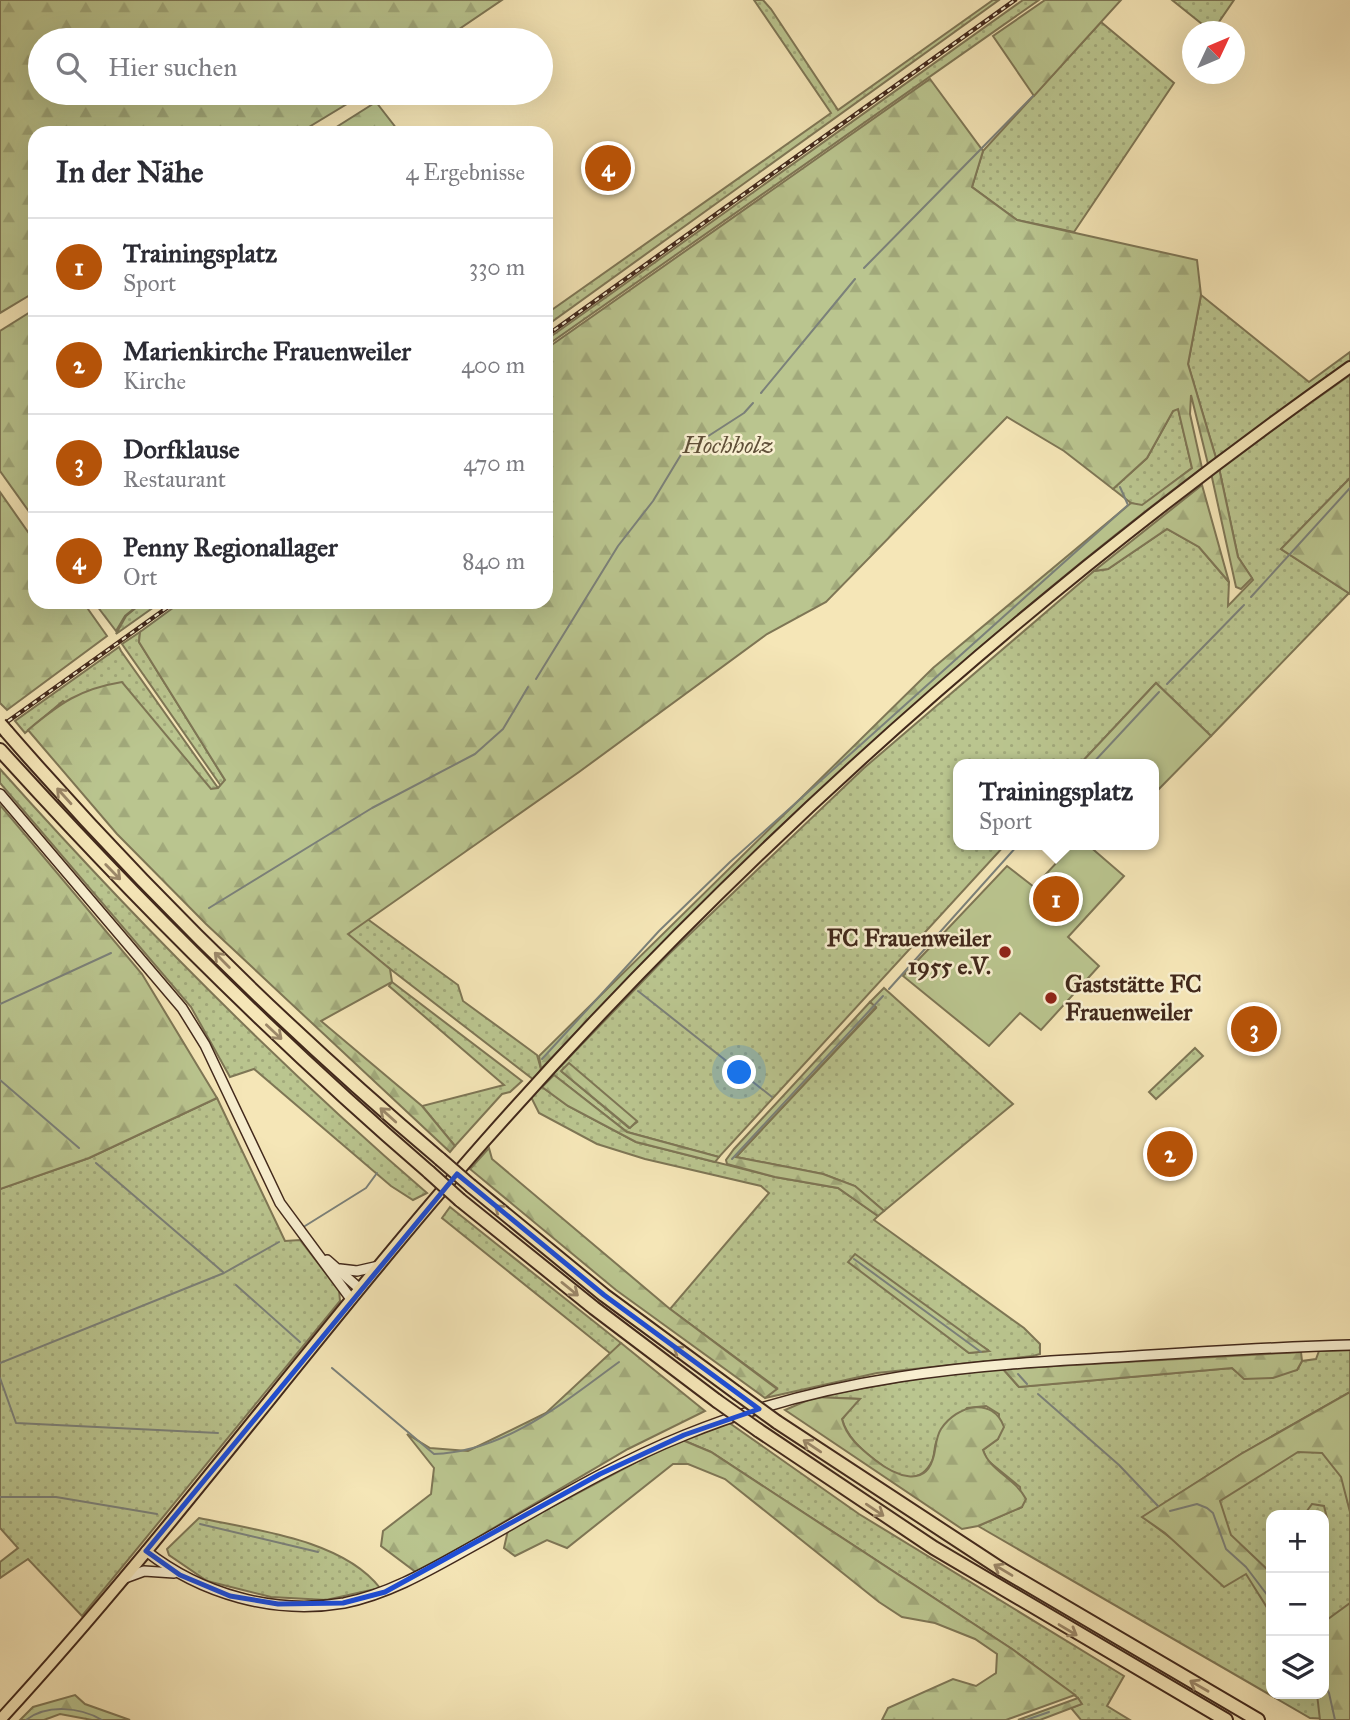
<!DOCTYPE html>
<html lang="de">
<meta charset="utf-8">
<style>
body{margin:0;font-family:"IM FELL Great Primer",serif;background:#f7f7f7;color:#2b2b33}
.controls{position:absolute;right:21px;bottom:21px;display:grid;overflow:hidden;border-radius:14px;box-shadow:0 7px 28px #0002}
.controls button{width:63px;height:63px;display:grid;place-items:center;padding:0;border:0;border-bottom:2px solid #e1e1e2;background:#fff;color:#2b2b33;font:35px sans-serif}
.compass{position:absolute;left:1182px;top:21px;width:63px;height:63px;border-radius:50%;background:#fff;box-shadow:0 7px 28px #0002;rotate:46deg}
.you{position:absolute;left:740px;top:1073px;width:24px;height:24px;margin:-18px;border:5px solid #fff;border-radius:50%;background:#1a73e8;box-shadow:0 0 0 10px #1a73e833}
.badge{display:grid;place-items:center;width:46px;height:46px;border-radius:50%;background:#b45309;color:#fff;font-size:23px;font-weight:700}
.pin{position:absolute;translate:-50% -50%;border:4px solid #fff;box-shadow:0 2px 7px #0006}
.popup{position:absolute;left:953px;top:759px;width:206px;height:91px;box-sizing:border-box;display:grid;place-content:center;border-radius:14px;background:#fff;filter:drop-shadow(0 2px 5px #0005);font-size:23px;white-space:nowrap;color:#7c7c81}
.popup b{font-size:26px;color:#2b2b33}
.popup::after{content:'';position:absolute;left:50%;top:100%;margin-left:-14px;border:14px solid transparent;border-top-color:#fff}
.list{margin:0;padding:0;list-style:none}
h2{display:flex;justify-content:space-between;align-items:center;height:91px;margin:0;padding:0 28px;font-size:30px}
h2 small{font-size:23px;font-weight:400;color:#7c7c81}
.list li{display:grid;grid-template-columns:46px 1fr auto;gap:21px;align-items:center;box-sizing:border-box;height:98px;padding:0 28px;border-top:2px solid #e1e1e2}
.list b{display:block;font-size:26px;white-space:nowrap}
.list p{margin:0;font-size:23px;white-space:nowrap;color:#7c7c81}
.list em{font-size:23px;font-style:normal;color:#7c7c81}
.icon{flex:none;width:38px;height:38px;fill:none;stroke:currentColor;stroke-width:2;stroke-linecap:round;stroke-linejoin:round}
.map{position:relative;flex:none;width:1350px;height:1720px;overflow:hidden}
.search{position:absolute;background:#fff;box-shadow:0 7px 28px #0002;left:28px;top:28px;width:525px;height:77px;display:flex;align-items:center;gap:18px;box-sizing:border-box;padding:0 24px;border-radius:38px;color:#7c7c81;font-size:26px}
.panel{position:absolute;background:#fff;box-shadow:0 7px 28px #0002;left:28px;top:126px;width:525px;height:483px;border-radius:21px}
.map>svg:first-child{display:block}
.grass{fill:url(#grass-dots);stroke:#7e7655;stroke-width:2;fill-rule:evenodd}
.forest{fill:url(#forest-firs);stroke:#7e7655;stroke-width:2}
.garden{fill:#bac58f;stroke:#7e7655;stroke-width:2}
.lines{fill:none;stroke-linecap:round;stroke-linejoin:round}
.stream{stroke:#7b817a;stroke-width:2}
.secondary-casing{stroke:#41281b;stroke-width:12}
.primary-casing{stroke:#41281b;stroke-width:14}
.highway-casing{stroke:#41281b;stroke-width:16}
.secondary{stroke:#f8efd0;stroke-width:9}
.primary{stroke:#f5e6b7;stroke-width:10}
.highway{stroke:#f5e6b7;stroke-width:12}
.rail-casing{stroke:#41281b;stroke-width:4.5}
.rail{stroke:#f8efd0;stroke-width:2;stroke-dasharray:5;stroke-linecap:butt}
.highway-bridge-casing{stroke:#41281b;stroke-width:16;stroke-linecap:butt}
.highway-bridge{stroke:#f5e6b7;stroke-width:12}
.oneway{stroke:#9b8769}
.marked{fill:none;stroke:#1d4ed8;stroke-width:5;stroke-linejoin:round}
.poi-dot{fill:#8f2418;stroke:#f8efd0;stroke-width:2.5}
.labels{text-anchor:middle;stroke-width:5;stroke-linejoin:round;paint-order:stroke}
.park-label{font-size:24px;font-style:italic;fill:#5f4f38;stroke:#f8efd0}
.poi-label{font-size:24px;font-weight:bold;fill:#41281b;stroke:#f8efd0;text-anchor:end}
</style>
<div class="map">
<svg width="1350" height="1720" viewBox="0 0 1350 1720">
<defs>
<pattern id="grass-dots" width="8" height="8" patternUnits="userSpaceOnUse" patternTransform="scale(1.75)"><rect width="8" height="8" fill="#bac58f"/><path d="M2 2h.1M6 6h.1" fill="none" stroke="#a1a97b" stroke-width="1.8" stroke-linecap="round"/></pattern>
<pattern id="forest-firs" width="22" height="20" patternUnits="userSpaceOnUse" patternTransform="scale(1.75)"><rect width="22" height="20" fill="#bac58f"/><path d="M5 1l3.5 6h-7zM16 11l3.5 6h-7z" fill="#a1a97b"/></pattern>
</defs>
<rect width="100%" height="100%" fill="#f5e6b7"/>
<filter id="stains"><feTurbulence type="fractalNoise" baseFrequency=".00286" numOctaves="4"/><feColorMatrix values="0 0 0 0 .2 0 0 0 0 .09 0 0 0 0 .02 0 0 0 .5 -.17"/></filter>
<radialGradient id="worn" r=".72"><stop offset=".6" stop-color="#630" stop-opacity="0"/><stop offset="1" stop-color="#630" stop-opacity=".3"/></radialGradient>
<!-- grass -->
<g class="grass">
<path d="M754,0h9l8,9 67,101 155,-110h6l-453,326v-12l285,-201z"/>
<path d="M1023,0h16l-493,346v-6z"/>
<path d="M1172,0h62l-22,32z"/>
<path d="M1101,22l73,61 -100,149 -57,-12 -45,-33 11,-36z"/>
<path d="M1201,295l108,87 41,-30v10l-134,96 -28,-94z"/>
<path d="M1350,375v103l-69,71 68,44 -138,143 -55,-53 -76,81h-122v81h47l-286,312 -92,-25 -73,-57 -12,12 26,19 68,36 139,35 63,11 40,28 -4,4 150,108 16,16v10l-7,2 -156,17 -112,25 12,-10 -107,-79 99,-116 -8,-7 -116,-27 -48,-15 -58,-31 -8,-16 138,-143 195,-186 230,-197 14,-2 59,-40 32,18 30,35 -1,24 25,-26 -15,-23 -19,-89zM561,1071l76,51 -8,6zM849,1261l139,89v1l-19,2z"/>
<path d="M1178,408l14,60 -50,38 -11,-3 -18,-14 34,-31 26,-47z"/>
<path d="M143,602h18l-45,32 10,-18z"/>
<path d="M140,632l-1,10 86,138 -4,6 -99,-142z"/>
<path d="M119,647l2,4 97,137 -7,2 -148,-89 -38,32 -10,-12z"/>
<path d="M0,769c133,149 275,293 427,424l-14,7 -22,-14 -137,-117 -24,8 -39,-70 -191,-224z"/>
<path d="M366,918l92,67 5,16 74,54 4,14 -7,11 -180,-139 -6,-7z"/>
<path d="M392,982l130,99 -12,11 -8,2 -47,52 -33,-40 82,-21 -115,-99z"/>
<path d="M884,988l129,116 -129,107 -29,-25 -32,-12 -87,-17 140,-149 -6,-6z"/>
<path d="M1195,1048l8,8 -47,43 -7,-7z"/>
<path d="M217,1098l68,143 15,-1 39,50 1,11 -258,315 -54,-57 -28,19v-16l18,-14 -18,-20v-339l89,-31z"/>
<path d="M450,1207l171,136 -10,11 -169,-136z"/>
<path d="M1350,1350v42l-109,62 -98,63 29,22 -15,-18 193,-116v315l-40,-2 -332,-192 44,-19 -2,-20 -33,-27 -4,-10 15,-11 1,-25 -13,-8 -19,2c-10,10 -23,21 -30,32 -3,6 -2,14 -5,21 -14,28 -38,14 -57,-1 -14,-11 -28,-23 -33,-41l17,-20 -44,-2 111,-20 77,-8 16,18 213,-19 11,9 54,-7 5,-9 14,-2 3,-8zM1271,1515h53v179h-53z"/>
<path d="M728,1422l131,92 265,162 -17,30 23,14h-49l-10,-12 10,-4 -3,-6 -66,-49 -301,-197 -31,-13z"/>
<path d="M199,1518c57,12 144,22 181,70l-54,12 -55,-3 -64,-16 -38,-26 -2,-6z"/>
</g>
<!-- forest -->
<g class="forest">
<path d="M0,0h502l-59,40h-403v53h325l-66,40h-264v159l-35,21z"/>
<path d="M1045,0h76l-87,96 -41,-60z"/>
<path d="M930,79l53,72 -11,36 45,33 180,40 4,35 -13,69 28,94 -8,6 -17,-69 -1,19 12,54c-240,180 -454,385 -661,601l-2,-13 394,-388 198,-165 11,2 50,-37 -14,-59 -5,2 -26,47 -34,31 -49,-38 -57,-34 -181,185 -59,32 -188,138 -231,162 42,35 2,13 -71,39 101,85 33,40 -5,6 -244,-228 -89,-90 -89,-104c32,-27 52,-41 94,-48l89,107 7,-1 7,-8 -86,-138 1,-10 41,-30h365v-253z"/>
<path d="M376,102l24,31h-73z"/>
<path d="M35,309v211l-35,-49v-140z"/>
<path d="M1219,468l19,89 14,21 -11,11 -5,-2 -25,-114z"/>
<path d="M1350,478v116l-69,-45z"/>
<path d="M1202,485l27,97 -30,-35 -32,-18 -59,40 -14,2z"/>
<path d="M0,492l35,50v60h48l24,34 -100,74 -7,-7z"/>
<path d="M94,602h48l-17,14 -9,15z"/>
<path d="M0,805l142,169 75,124 -128,60 -89,31z"/>
<path d="M870,1002l6,5 -140,150 87,17 32,12 29,25 -6,5 -40,-28 -63,-11 -48,-13 -1,-4 8,-11z"/>
<path d="M569,1063l68,58 -7,7 -69,-57z"/>
<path d="M554,1075l73,57 92,25 -4,5 -79,-20 -68,-36 -26,-19z"/>
<path d="M489,1148l3,11 178,150 107,80 -12,9 -149,-108 -146,-121z"/>
<path d="M855,1254l134,97 -20,2 -121,-91z"/>
<path d="M621,1343l84,68 -77,38 -211,124 -36,-27 2,-15 48,-37 3,-26 -27,-34 23,14 38,3 78,-38z"/>
<path d="M1301,1352l1,9 -5,9 -24,8 -29,1 -12,-11 -213,19 -16,-18z"/>
<path d="M1350,1392v120l-9,-35 -19,-24 -24,-1 -78,49 11,34 40,38v41l-25,-40 -22,13 -59,-54 -23,-16 99,-63z"/>
<path d="M815,1397l45,2 -18,20c4,18 19,30 33,41 19,15 51,30 59,-5 2,-9 2,-18 7,-26 16,-24 52,-33 63,-2l-6,12 -15,11c7,21 32,28 43,49l-4,8 -44,19 -16,3 -177,-119z"/>
<path d="M680,1439l31,13 301,197 63,46 -69,25h-124l6,-12 65,-29 23,7 20,-13 1,-19 -22,-15 -40,-16 -33,-6 -23,-15 -154,-123 -37,-15h-15l-106,84 -20,-8 -32,16 -11,-8 4,-18z"/>
<path d="M1312,1504l12,2 4,16 -4,11v-18h-20z"/>
<path d="M1350,1603v117h-30l-3,-26h7v-72z"/>
<path d="M75,1695l10,9 45,16h-38l-32,-6 -16,6h-24l13,-13z"/>
<path d="M1078,1698l4,6 -42,16h-22z"/>
</g>
<!-- garden -->
<g class="garden">
<path d="M1156,683l55,53 -57,58v-30h-74z"/>
<path d="M1073,845h15l36,31 -56,61 31,29 -58,64 -21,-17 -31,33 -86,-70 104,-110 27,21z"/>
</g>
<g class="lines">
<!-- stream -->
<g class="stream">
<path d="M864,268l169,-172"/>
<path d="M761,393l94,-114"/>
<path d="M1251,597l99,-109"/>
<path d="M536,679l82,-133 35,-45 29,-48 62,-40 9,-10"/>
<path d="M1167,684l77,-79"/>
<path d="M1092,764l67,-72"/>
<path d="M209,908l163,-100 103,-54 28,-25 25,-42"/>
<path d="M889,989l129,-144"/>
<path d="M638,991l134,106"/>
<path d="M0,1004l111,-51"/>
<path d="M542,1059l117,-128 71,-69 398,-357 -8,-18"/>
<path d="M0,1080l79,68"/>
<path d="M732,1159l151,-163"/>
<path d="M96,1163l127,109"/>
<path d="M305,1226l61,-38 11,-15"/>
<path d="M854,1259l127,93"/>
<path d="M236,1285l64,57"/>
<path d="M0,1363l224,-90 55,-31"/>
<path d="M332,1368l102,86c71,-2 130,-52 185,-92"/>
<path d="M1018,1374l9,10"/>
<path d="M0,1378l16,45 202,10"/>
<path d="M1038,1394l81,71 39,41"/>
<path d="M0,1497h56l101,17"/>
<path d="M1170,1511l27,-7 10,4 6,5 13,36 20,18 25,33"/>
<path d="M200,1524l118,28"/>
<path d="M1324,1684l5,9 6,27"/>
<path d="M26,1720c21,-16 54,-13 76,0"/>
<path d="M1026,1720l23,-8"/>
</g>
<defs>
<g id="secondary">
<path d="M0,794l182,214 23,37 75,158 71,96"/>
<path d="M327,1260l33,29"/>
<path d="M340,1269l17,2 22,-5"/>
<path d="M146,1551c55,43 128,64 198,52 50,-10 94,-38 138,-62 67,-38 133,-78 203,-106 144,-59 283,-70 436,-78 76,-5 153,-10 229,-12"/>
<path d="M125,1578l19,-7 30,2"/>
</g>
<path id="primary" d="M0,1720c170,-185 317,-388 483,-577 257,-291 549,-551 867,-776"/>
<g id="highway">
<path d="M7,732c133,153 278,296 433,427"/>
<path d="M0,750c135,149 277,291 429,422"/>
<path d="M471,1186l133,109 133,98"/>
<path d="M460,1200l134,108 123,93"/>
<path d="M777,1422l224,147 257,151"/>
<path d="M758,1430l176,118 292,172"/>
</g>
</defs>
<!-- secondary casing -->
<use href="#secondary" class="secondary-casing"/>
<!-- primary casing -->
<use href="#primary" class="primary-casing"/>
<!-- highway casing -->
<use href="#highway" class="highway-casing"/>
<!-- secondary -->
<use href="#secondary" class="secondary"/>
<!-- primary -->
<use href="#primary" class="primary"/>
<!-- highway -->
<use href="#highway" class="highway"/>
<defs>
<g id="rail">
<path d="M546,336l469,-336"/>
<path d="M0,727l175,-125"/>
</g>
</defs>
<!-- rail casing -->
<use href="#rail" class="rail-casing"/>
<!-- rail -->
<use href="#rail" class="rail"/>
<defs>
<g id="highway-bridge">
<path d="M0,724l7,8"/>
<path d="M440,1159l31,27"/>
<path d="M429,1172l31,28"/>
<path d="M737,1393l40,29"/>
<path d="M717,1401l41,29"/>
</g>
</defs>
<!-- highway-bridge casing -->
<use href="#highway-bridge" class="highway-bridge-casing"/>
<!-- highway-bridge -->
<use href="#highway-bridge" class="highway-bridge"/>
</g>
<!-- one-way arrows -->
<defs><path id="oneway-shaft" d="M-6 0H5M1.5-3L5.5 0L1.5 3" fill="none" stroke-width="1.6" stroke-linecap="round" stroke-linejoin="round" transform="scale(1.75)"/></defs>
<g class="oneway">
<use href="#oneway-shaft" transform="translate(64 796) rotate(-132)"/>
<use href="#oneway-shaft" transform="translate(113 872) rotate(46)"/>
<use href="#oneway-shaft" transform="translate(222 960) rotate(-135)"/>
<use href="#oneway-shaft" transform="translate(274 1032) rotate(43)"/>
<use href="#oneway-shaft" transform="translate(388 1115) rotate(-138)"/>
<use href="#oneway-shaft" transform="translate(503 1212) rotate(-140)"/>
<use href="#oneway-shaft" transform="translate(570 1289) rotate(39)"/>
<use href="#oneway-shaft" transform="translate(682 1353) rotate(-144)"/>
<use href="#oneway-shaft" transform="translate(812 1446) rotate(-146)"/>
<use href="#oneway-shaft" transform="translate(875 1510) rotate(34)"/>
<use href="#oneway-shaft" transform="translate(1003 1570) rotate(-149)"/>
<use href="#oneway-shaft" transform="translate(1068 1630) rotate(31)"/>
<use href="#oneway-shaft" transform="translate(1199 1686) rotate(-150)"/>
</g>
<!-- marked area -->
<path class="marked" d="M457,1174l147,121 155,114 -75,26 -84,39 -215,118 -42,11 -65,1 -48,-8 -50,-21 -34,-24z"/>
<!-- markers -->
<g class="poi-dot">
<circle cx="1005" cy="952" r="7"/>
<circle cx="1051" cy="998" r="7"/>
</g>
<g class="labels">
<!-- park labels -->
<g class="park-label">
<text x="728" y="453">Hochholz</text>
</g>
<!-- poi labels -->
<g class="poi-label">
<text x="991" y="946">FC Frauenweiler<tspan x="991" dy="28">1955 e.V.</tspan></text>
<text x="1065" y="992" text-anchor="start">Gaststätte FC<tspan x="1065" dy="28">Frauenweiler</tspan></text>
</g>
</g>
<rect width="100%" height="100%" filter="url(#stains)"/>
<rect width="100%" height="100%" fill="url(#worn)"/>
</svg>
<div class="controls">
<button>+</button>
<button>−</button>
<button><svg class="icon" aria-label="layers" viewBox="0 0 24 24"><path d="M12 4l9 5-9 5-9-5zM3 14l9 5 9-5"/></svg></button>
</div>
<svg class="compass" viewBox="-18 -18 36 36"><path d="M0-13l5 13h-10z" fill="#e53935"/><path d="M0 13l5-13h-10z" fill="#7c7c81"/></svg>
<div class="you"></div>
<div class="pin badge" style="left:1056px;top:899px">1</div>
<div class="popup"><b>Trainingsplatz</b>Sport</div>
<div class="pin badge" style="left:1170px;top:1154px">2</div>
<div class="pin badge" style="left:1254px;top:1029px">3</div>
<div class="pin badge" style="left:608px;top:168px">4</div>
<div class="search"><svg class="icon" aria-label="search" viewBox="0 0 24 24"><circle cx="10" cy="10" r="6"/><path d="M15 15l6 6"/></svg>Hier suchen</div>
<section class="panel">
<h2>In der Nähe<small>4 Ergebnisse</small></h2>
<ul class="list">
<li><span class="badge">1</span><div><b>Trainingsplatz</b><p>Sport</p></div><em>330 m</em></li>
<li><span class="badge">2</span><div><b>Marienkirche Frauenweiler</b><p>Kirche</p></div><em>400 m</em></li>
<li><span class="badge">3</span><div><b>Dorfklause</b><p>Restaurant</p></div><em>470 m</em></li>
<li><span class="badge">4</span><div><b>Penny Regionallager</b><p>Ort</p></div><em>840 m</em></li>
</ul>
</section>
</div>
